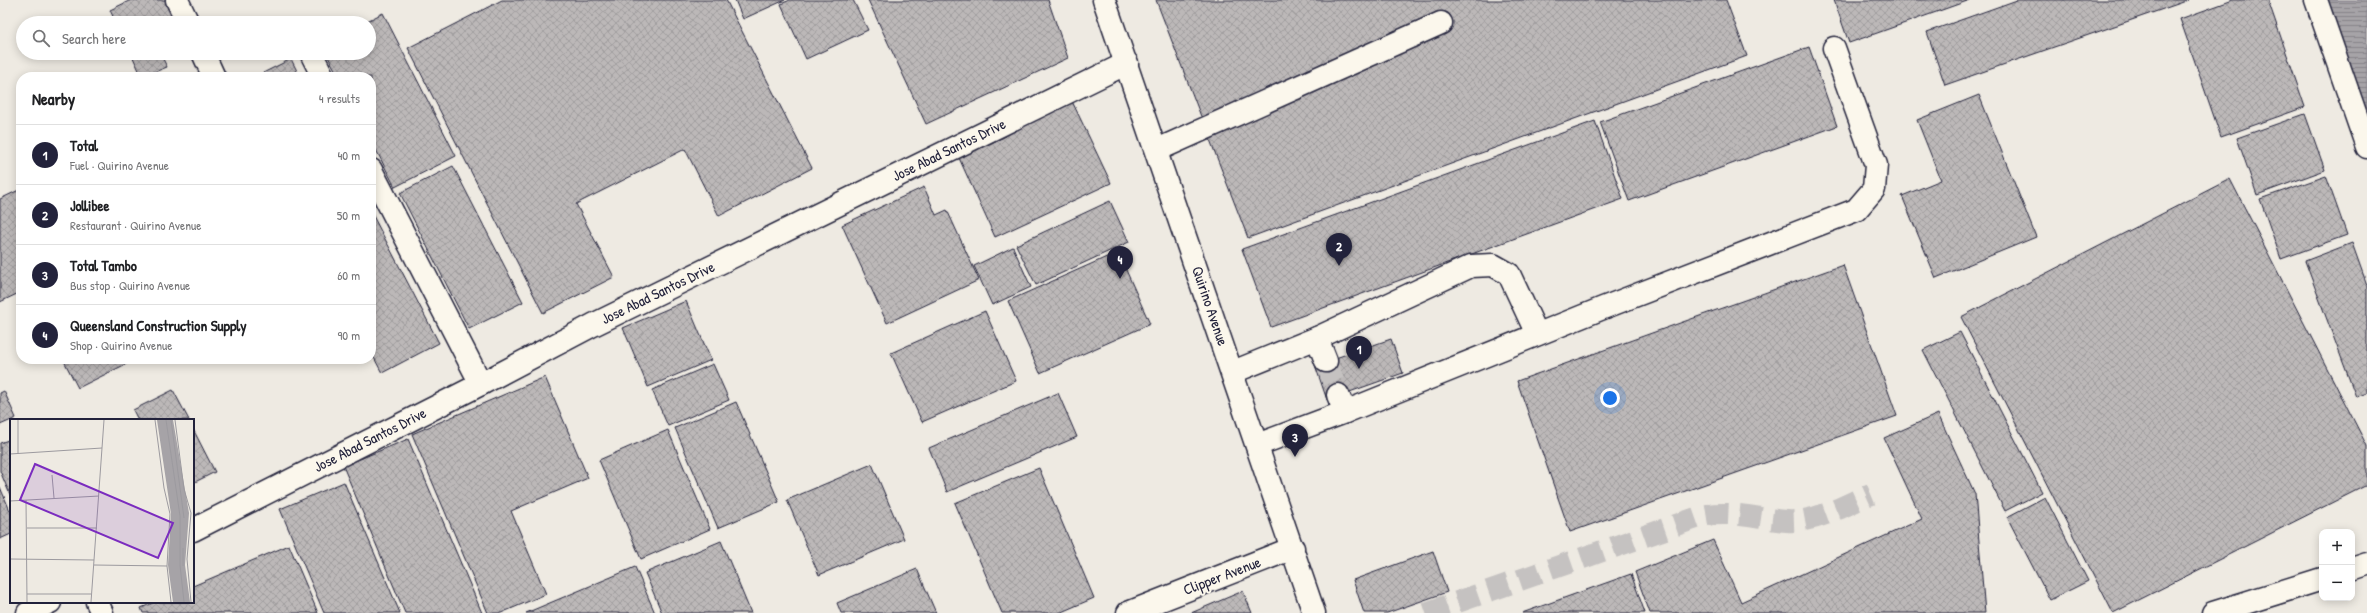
<!DOCTYPE html>
<meta charset="utf-8">
<style>
body{margin:0;font-family:"Patrick Hand",sans-serif;background:#f6f6f6;color:#202124}
.controls{position:absolute;right:12px;bottom:12px;display:grid;overflow:hidden;border-radius:8px;box-shadow:0 2px 10px #0003}
.controls button{width:36px;height:36px;display:grid;place-items:center;padding:0;border:0;border-bottom:1px solid #e0e0e0;background:#fff;color:#202124;font:20px sans-serif}
.you{position:absolute;left:1610px;top:398px;width:14px;height:14px;margin:-10px;border:3px solid #fff;border-radius:50%;background:#1a73e8;box-shadow:0 0 0 6px #1a73e833}
.badge{display:grid;place-items:center;width:26px;height:26px;border-radius:50%;background:#22223b;color:#fff;font-size:13px;font-weight:700}
.pin{position:absolute;translate:-50% -33px;filter:drop-shadow(0 1px 2px #0008)}
.pin::after{content:'';position:absolute;top:21px;width:14px;height:12px;background:inherit;clip-path:polygon(0 0,100% 0,50% 100%)}
.list{margin:0;padding:0;list-style:none}
h2{display:flex;justify-content:space-between;align-items:center;height:52px;margin:0;padding:0 16px;font-size:17px}
h2 small{font-size:13px;font-weight:400;color:#757577}
.list li{display:grid;grid-template-columns:26px 1fr auto;gap:12px;align-items:center;box-sizing:border-box;height:60px;padding:0 16px;border-top:1px solid #e0e0e0}
.list b{display:block;font-size:15px;white-space:nowrap}
.list p{margin:0;font-size:13px;white-space:nowrap;color:#757577}
.list em{font-size:13px;font-style:normal;color:#757577}
.icon{flex:none;width:22px;height:22px;fill:none;stroke:currentColor;stroke-width:2;stroke-linecap:round;stroke-linejoin:round}
.map{position:relative;flex:none;width:2367px;height:613px;overflow:hidden}
.search{position:absolute;background:#fff;box-shadow:0 2px 10px #0003;left:16px;top:16px;width:360px;height:44px;display:flex;align-items:center;gap:10px;box-sizing:border-box;padding:0 14px;border-radius:22px;color:#757577;font-size:15px}
.panel{position:absolute;background:#fff;box-shadow:0 2px 10px #0003;left:16px;top:72px;width:360px;height:292px;border-radius:16px}
.map>svg:first-child{display:block}
.water{fill:url(#water-rules);stroke:#716f7c}
.building{fill:url(#building-cross-hatch);stroke:#22223b}
.lines{fill:none;stroke-linecap:round;stroke-linejoin:round}
.minor-tunnel{stroke:#c5c2c1;stroke-width:22;stroke-dasharray:22 11;stroke-linecap:butt}
.minor-casing{stroke:#22223b;stroke-width:25}
.major-casing{stroke:#22223b;stroke-width:25}
.minor{stroke:#fbf7ec;stroke-width:22}
.major{stroke:#fbf7ec;stroke-width:22}
.labels{text-anchor:middle;stroke-width:4;stroke-linejoin:round;paint-order:stroke}
.street-label{font-size:15px;fill:#22223b;stroke:#fbf7ec}
.inset-road{fill:none;stroke:#9c9a9f;stroke-width:1}
.view{fill:#7b2cbf;fill-opacity:0.15;stroke:#7b2cbf;stroke-width:2}
.inset-edge{fill:none;stroke:#22223b;stroke-width:2}
</style>
<div class="map">
<svg width="2367" height="613" viewBox="0 0 2367 613">
<defs>
<pattern id="water-rules" width="6" height="5" patternUnits="userSpaceOnUse"><rect width="6" height="5" fill="#a6a3a7"/><path d="M0 2.5h6" fill="none" stroke="#878489"/></pattern>
<pattern id="building-cross-hatch" width="8" height="8" patternUnits="userSpaceOnUse"><rect width="8" height="8" fill="#bcb8b8"/><path d="M0 0l8 8M0 8l8-8" fill="none" stroke="#a19e9f"/></pattern>
</defs>
<rect width="100%" height="100%" fill="#eeeae2"/>
<filter id="ink" filterUnits="userSpaceOnUse"><feTurbulence type="fractalNoise" baseFrequency=".025" numOctaves="2"/><feDisplacementMap in="SourceGraphic" scale="8" xChannelSelector="R" yChannelSelector="G"/><feConvolveMatrix kernelMatrix="1 2 1 2 8 2 1 2 1" color-interpolation-filters="sRGB"/></filter>
<g filter="url(#ink)">
<!-- water -->
<path class="water" d="M2321,0h46v130z"/>
<!-- building -->
<g class="building">
<path d="M131,0h36l11,23h-62l-6,-13z"/>
<path d="M502,0h224l86,168 -93,48 -34,-67 -109,55 38,73 -71,36 -135,-265z"/>
<path d="M735,0h50l-42,19z"/>
<path d="M790,0h63l15,30 -62,29 -25,-55z"/>
<path d="M868,0h180l20,58 -142,66z"/>
<path d="M1156,0h570l21,56 -499,182z"/>
<path d="M1834,0h136l-121,43z"/>
<path d="M2017,0h172l-244,85 -18,-53z"/>
<path d="M2233,0h35l37,107 -84,30 -41,-118z"/>
<path d="M383,13l73,143 -61,31 -24,-47v-63h-32l-13,-24h43v-30h-6z"/>
<path d="M1809,47l28,79 -208,75 -29,-79z"/>
<path d="M131,53h29l7,14 -25,10z"/>
<path d="M291,59l9,18h-45z"/>
<path d="M1979,95l57,142 -100,41 -34,-82 39,-16 -24,-60z"/>
<path d="M1070,97l41,86 -116,54 -36,-79 47,-22 -3,-7z"/>
<path d="M2305,114l20,56 -68,25 -20,-57z"/>
<path d="M1595,121l28,78 -352,128 -29,-78z"/>
<path d="M453,166l70,136 -54,27 -69,-136z"/>
<path d="M2326,176l21,59 -66,24 -21,-60z"/>
<path d="M2230,179l137,267v39l-254,128 -152,-296z"/>
<path d="M924,187l12,28 11,-5 32,70 -92,43 -45,-98z"/>
<path d="M21,189v103l-21,10v-103z"/>
<path d="M1110,201l19,41 -93,43 -20,-40z"/>
<path d="M371,212l68,131 -57,30 -11,-21z"/>
<path d="M2352,243l15,42v108l-11,4 -51,-136z"/>
<path d="M1013,247l18,40 -39,18 -18,-39z"/>
<path d="M1118,252l32,72 -110,49 -32,-72z"/>
<path d="M1843,265l54,151 -327,116 -53,-151z"/>
<path d="M686,301l25,59 -63,27 -25,-59z"/>
<path d="M985,311l31,70 -94,41 -31,-69z"/>
<path d="M1960,332l82,160 -37,19 -82,-161z"/>
<path d="M1391,339l12,34 -76,27 -12,-35z"/>
<path d="M63,359h73l-58,29z"/>
<path d="M713,364l16,36 -61,26 -16,-36z"/>
<path d="M545,377l43,101 -77,33 35,83 -45,19h-13l-76,-179z"/>
<path d="M173,390l16,30h-51l-5,-10z"/>
<path d="M4,391l12,27 -16,7v-32z"/>
<path d="M1058,393l19,44 -130,55 -18,-44z"/>
<path d="M736,402l43,100 -61,26 -43,-100z"/>
<path d="M1938,414l37,80 10,119h-335l-15,-41 78,-32 28,62 181,-83 -38,-81z"/>
<path d="M193,429l22,43 -22,11z"/>
<path d="M668,430l42,99 -69,30 -42,-99z"/>
<path d="M11,439v58l-11,-26v-28z"/>
<path d="M408,439l74,174h-77l-62,-147z"/>
<path d="M872,464l32,75 -85,36 -32,-75z"/>
<path d="M1039,468l55,130 -35,15h-57l-47,-110z"/>
<path d="M344,482l56,131h-76l-44,-104z"/>
<path d="M0,487l11,26v21l-11,5z"/>
<path d="M2045,497l43,84 -38,19 -43,-83z"/>
<path d="M721,541l30,72h-89l-17,-40z"/>
<path d="M289,545l29,68h-175l-2,-5 14,-6h38v-16z"/>
<path d="M1433,551l14,41 -60,21h-23l-11,-33z"/>
<path d="M635,567l20,46h-129z"/>
<path d="M917,569l19,44h-95l-4,-10z"/>
<path d="M1631,574l14,39h-123z"/>
<path d="M1243,591l9,22h-61z"/>
</g>
<g class="lines">
<!-- minor-tunnel -->
<g class="minor-tunnel">
<path d="M1326,361l12,34"/>
<path d="M1426,613l276,-97c29,-6 55,3 85,5 28,2 58,-16 84,-27"/>
</g>
<defs>
<g id="minor">
<path d="M177,0l11,23"/>
<path d="M2316,0l51,147"/>
<path d="M203,53l11,24"/>
<path d="M311,53l12,24"/>
<path d="M1157,150l284,-127"/>
<path d="M371,170l110,214"/>
<path d="M1317,338l154,-72 22,-1 16,9 28,60"/>
<path d="M1233,372l84,-34 9,23"/>
<path d="M1338,395l7,17"/>
<path d="M1257,445l88,-33 258,-104 253,-98 18,-21 2,-24 -42,-117"/>
<path d="M193,530l288,-146 112,-59 534,-262"/>
<path d="M2352,569l15,-5"/>
<path d="M97,602l5,11"/>
<path d="M28,613l22,-11"/>
<path d="M1128,613l165,-65"/>
<path d="M2213,613l109,-34"/>
</g>
<path id="major" d="M1104,0l210,613"/>
</defs>
<!-- minor casing -->
<use href="#minor" class="minor-casing"/>
<!-- major casing -->
<use href="#major" class="major-casing"/>
<!-- minor -->
<use href="#minor" class="minor"/>
<!-- major -->
<use href="#major" class="major"/>
</g>
</g>
<g class="labels">
<!-- street labels -->
<g class="street-label">
<text transform="translate(949 150) rotate(-26)" y="5">Jose Abad Santos Drive</text>
<text transform="translate(658 293) rotate(-26)" y="5">Jose Abad Santos Drive</text>
<text transform="translate(1210 306) rotate(71)" y="5">Quirino Avenue</text>
<text transform="translate(370 440) rotate(-27)" y="5">Jose Abad Santos Drive</text>
<text transform="translate(1222 576) rotate(-21)" y="5">Clipper Avenue</text>
</g>
</g>
<!-- overview -->
<g transform="translate(10 419)">
<rect width="184" height="184" fill="#eeeae2"/>
<path d="M147,1h16l16,93 -4,52 5,37h-17l-5,-37 3,-51z" fill="#a6a3a7"/>
<path class="inset-road" d="M145,1l9,68 6,26 -3,52 4,36M156,1l14,96v49l4,37M161,1l13,98M165,1l9,69 7,24 -4,46 4,43M0,35l92,-6M8,35v-34M42,56l2,23M16,81l1,102M0,82l89,-5M17,109h70M0,140l84,1M84,146l73,1M173,147v-18M17,175h64M81,183l13,-182"/>
<path class="view" d="M25,45l138,59 -15,35 -138,-58z"/>
<rect width="184" height="184" class="inset-edge"/>
</g>
</svg>
<div class="controls">
<button>+</button>
<button>−</button>
</div>
<div class="you"></div>
<div class="pin badge" style="left:1359px;top:369px">1</div>
<div class="pin badge" style="left:1339px;top:266px">2</div>
<div class="pin badge" style="left:1295px;top:457px">3</div>
<div class="pin badge" style="left:1120px;top:279px">4</div>
<div class="search"><svg class="icon" aria-label="search" viewBox="0 0 24 24"><circle cx="10" cy="10" r="6"/><path d="M15 15l6 6"/></svg>Search here</div>
<section class="panel">
<h2>Nearby<small>4 results</small></h2>
<ul class="list">
<li><span class="badge">1</span><div><b>Total</b><p>Fuel · Quirino Avenue</p></div><em>40 m</em></li>
<li><span class="badge">2</span><div><b>Jollibee</b><p>Restaurant · Quirino Avenue</p></div><em>50 m</em></li>
<li><span class="badge">3</span><div><b>Total Tambo</b><p>Bus stop · Quirino Avenue</p></div><em>60 m</em></li>
<li><span class="badge">4</span><div><b>Queensland Construction Supply</b><p>Shop · Quirino Avenue</p></div><em>90 m</em></li>
</ul>
</section>
</div>
